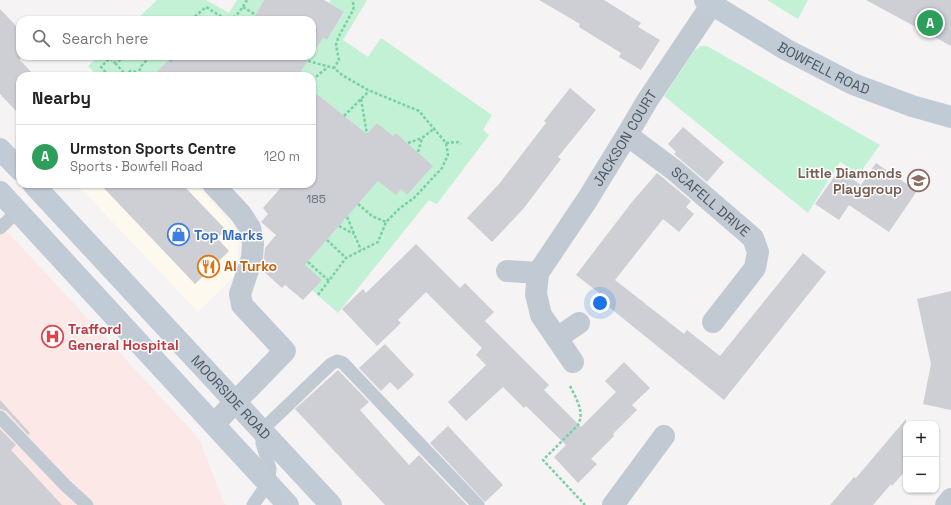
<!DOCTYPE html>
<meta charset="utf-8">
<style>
body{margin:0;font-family:"Space Grotesk",sans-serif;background:#f6f6f6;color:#222}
.controls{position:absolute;right:12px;bottom:12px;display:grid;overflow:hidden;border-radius:8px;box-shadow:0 1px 3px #0004}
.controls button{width:36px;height:36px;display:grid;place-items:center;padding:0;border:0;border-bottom:1px solid #e0e0e0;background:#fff;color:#222;font:20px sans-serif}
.you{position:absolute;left:600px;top:303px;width:14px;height:14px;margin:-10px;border:3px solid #fff;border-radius:50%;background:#1a73e8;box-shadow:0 0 0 6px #1a73e833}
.badge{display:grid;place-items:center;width:26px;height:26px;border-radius:50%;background:#1a73e8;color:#fff;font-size:13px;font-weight:700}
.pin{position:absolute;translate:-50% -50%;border:2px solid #fff;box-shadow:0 1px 4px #0006}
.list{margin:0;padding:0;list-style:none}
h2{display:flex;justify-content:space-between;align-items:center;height:52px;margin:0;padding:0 16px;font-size:17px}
h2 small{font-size:13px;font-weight:400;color:#767676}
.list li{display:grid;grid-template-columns:26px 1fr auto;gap:12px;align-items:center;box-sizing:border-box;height:64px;padding:0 16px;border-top:1px solid #e0e0e0}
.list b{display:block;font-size:15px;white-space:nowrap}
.list p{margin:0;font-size:13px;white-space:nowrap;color:#767676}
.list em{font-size:13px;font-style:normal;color:#767676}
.icon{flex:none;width:22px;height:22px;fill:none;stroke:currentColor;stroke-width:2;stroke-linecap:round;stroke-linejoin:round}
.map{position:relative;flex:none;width:951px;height:505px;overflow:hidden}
.search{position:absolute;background:#fff;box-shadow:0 1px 3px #0004;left:16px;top:16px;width:300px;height:44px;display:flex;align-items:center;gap:10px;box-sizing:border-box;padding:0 14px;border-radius:12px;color:#767676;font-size:15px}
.panel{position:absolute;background:#fff;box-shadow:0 1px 3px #0004;left:16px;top:72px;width:300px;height:116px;border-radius:12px}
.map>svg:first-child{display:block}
.commercial{fill:#fdf9ef}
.medical{fill:#fce8e6}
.green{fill:#c3f1d5}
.building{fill:#cdcfd5}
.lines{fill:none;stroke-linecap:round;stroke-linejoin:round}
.path{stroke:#7ad0a6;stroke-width:2.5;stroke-dasharray:3 2;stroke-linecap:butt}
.lane{stroke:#c1cad2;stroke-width:13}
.street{stroke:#c1cad2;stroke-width:22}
.secondary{stroke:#c1cbd6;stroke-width:22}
.labels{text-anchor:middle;stroke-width:3;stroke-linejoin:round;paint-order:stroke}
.number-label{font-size:12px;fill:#6b747e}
.street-label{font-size:14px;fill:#4a5661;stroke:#fff}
.education-label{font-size:14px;font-weight:bold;fill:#785e54;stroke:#fff;text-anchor:end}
.shop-label{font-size:14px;font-weight:bold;fill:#366cbe;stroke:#fff;text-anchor:start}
.food-label{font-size:14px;font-weight:bold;fill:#c56008;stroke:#fff;text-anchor:start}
.health-label{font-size:14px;font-weight:bold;fill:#be3a42;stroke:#fff;text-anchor:start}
</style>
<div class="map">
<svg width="951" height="505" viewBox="0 0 951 505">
<rect width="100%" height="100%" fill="#f5f3f3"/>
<!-- commercial -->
<path class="commercial" d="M76,184h119l32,35 11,18v25l-3,12 -7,9 -30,29z"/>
<!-- medical -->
<path class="medical" d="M0,224l199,215 24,62 3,4h-226z"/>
<!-- green -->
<g class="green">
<path d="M157,0h49l23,13 8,-13h27l-11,20h-35l-4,-3 -3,3h-75z"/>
<path d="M331,0h36l-24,40 25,17 13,-19 111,77 -9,15 6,5 -52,69 -8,-4 -91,113 -26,-23 -7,-25 73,-84 23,8 6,6 23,-26 -7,-6 3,-3 -30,-27 -3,3 -16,-13 -10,11 -55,-44v-14h-14l25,-38 4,2 17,-27 -15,-10z"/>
<path d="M767,0h41l-10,19z"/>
<path d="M700,46h7l173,99 -21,29 -19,-12 -32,51 -144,-117 30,-45z"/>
<path d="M99,56h79l-10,5 -16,15h-55l-9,-10z"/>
</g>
<!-- building -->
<g class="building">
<path d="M264,0h60l20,12 -17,28 -4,-2 -11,17v-35h-59z"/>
<path d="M539,0h65l37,23 -3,4 22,13 -19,30 -22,-13 2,-4 -42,-26 1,-3z"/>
<path d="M866,0h85v46z"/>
<path d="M0,9l20,21v30l15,16h-15v39l-20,-21z"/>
<path d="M173,56h138l-13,20h-146z"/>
<path d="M570,88l26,22 -38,47 3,2 -37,49 -32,34 -25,-24 32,-34 47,-61 -2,-2z"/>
<path d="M312,90l55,44 10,-11 16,13 3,-3 37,33 -26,29 -6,-6 -5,6 -18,-14 -73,84 17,15 -19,20 -18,-15 -3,3 -21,-19 3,-10 1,-11 11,-13 -15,-13 7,-8 -5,-6 21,-24h28z"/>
<path d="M683,127l41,35 -17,20 -33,-28 2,-2 -8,-8z"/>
<path d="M876,163l41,28 -28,41 -40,-27 -10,15 -24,-16 24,-34 22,15z"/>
<path d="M657,173l34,28 -5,6 8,7 -15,18 -16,-13 -48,61 69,54 3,-4 33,26 83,-103 23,19 -102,128 -120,-97 3,-4 -31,-24 56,-73z"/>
<path d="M100,184h82l44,46 -9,8 12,13 -34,33z"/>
<path d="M416,244l44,44 5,-5 29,29 -9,9 64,64 -5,5 37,37 35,-35 -11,-11 19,-19 26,26 -18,17 5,5 -24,24 1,2 -23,23 6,5 -19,19 -24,-26 12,-12 -40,-39 -2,2 -21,-21 -37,34 -18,-19 38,-37 -10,-10 6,-7 -56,-56 -28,28 3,3 -24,23 -35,-37 21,-20 3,4z"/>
<path d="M951,291v119l-28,-6 8,-40 -14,-65z"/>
<path d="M385,344l29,31 -16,15 -8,-8 -9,9 -22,-23z"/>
<path d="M338,370l31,32 -9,8 49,55 10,-10 48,50h-82l-90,-96z"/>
<path d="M0,400l30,33 -2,2 -22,-24 -6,-2z"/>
<path d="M906,419v51l-14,16 -1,-2 -18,21h-43l24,-28 2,1z"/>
<path d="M448,426l55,59 -18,17 -55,-59z"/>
<path d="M0,429l16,16 -5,5 51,55h-62z"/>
</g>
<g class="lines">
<!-- path -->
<g class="path">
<path d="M243,7l13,8"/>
<path d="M191,20l15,-13c22,14 26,19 41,-7"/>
<path d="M124,56l-8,8 10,11 4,-4 8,1"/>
<path d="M167,56l5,5"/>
<path d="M308,61l26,7"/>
<path d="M109,76l-8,-9 9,-9 6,6"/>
<path d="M140,76c-3,-9 5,-14 12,-20"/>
<path d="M312,80l16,-13"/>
<path d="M361,99l6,35"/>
<path d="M344,116l25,-25"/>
<path d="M408,143l14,-5"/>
<path d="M446,143l12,-1 3,2"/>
<path d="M418,152l4,-14 13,-10"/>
<path d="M358,204l14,12 14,6"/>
<path d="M347,217l14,33"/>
<path d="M339,226l15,8"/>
<path d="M327,240l19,18"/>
<path d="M308,262l21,19"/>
<path d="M318,295l28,-37 32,-16 8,-20 14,-14 14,-10 28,-30 6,-13 -2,-12 -27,-32 -51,-21 -26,-15 -8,-7 5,-8 -3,-15 2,-7 15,-28 1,-4 -2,-6"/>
<path d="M570,386c6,12 15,26 8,39l-35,35 42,45"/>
</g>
<!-- lane -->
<g class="lane">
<path d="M0,228l18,-17"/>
<path d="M0,417l65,68 22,20"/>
<path d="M253,505l15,-22 2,-14 -8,-26v-13l69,-66 6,-3 6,2 135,142"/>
</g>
<!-- street -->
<g class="street">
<path id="s1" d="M627,135l47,35 79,68 5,14 -3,16 -42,54"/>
<path d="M213,184l28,30 9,14 3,15 -1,15 -12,36 2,11 43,46 -71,73"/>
<path d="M507,271l31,2"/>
<path d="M557,338l22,-15"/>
<path id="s2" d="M573,362l-32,-47 -5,-21 2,-21 49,-73 40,-65 20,-34 65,-97"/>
<path d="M613,505l51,-69"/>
<path d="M946,505l5,-6"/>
</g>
<!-- secondary -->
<g class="secondary">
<path id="s3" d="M705,0l80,49 68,35 59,22 39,11"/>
<path d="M0,149l20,21"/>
<path id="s4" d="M33,184l298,321"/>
<path d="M0,192l288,313"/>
</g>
</g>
<!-- icons -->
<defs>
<symbol id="school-ring" viewBox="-11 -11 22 22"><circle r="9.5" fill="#fff" stroke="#8d6e63" stroke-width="1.5"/><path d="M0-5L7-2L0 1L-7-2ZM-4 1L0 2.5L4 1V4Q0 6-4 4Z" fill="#8d6e63"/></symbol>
<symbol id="shop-ring" viewBox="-11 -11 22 22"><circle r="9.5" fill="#fff" stroke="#3f7fe0" stroke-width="1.5"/><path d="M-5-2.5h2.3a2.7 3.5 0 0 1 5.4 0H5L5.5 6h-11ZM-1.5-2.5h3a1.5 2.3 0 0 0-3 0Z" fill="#3f7fe0"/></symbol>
<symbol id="restaurant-ring" viewBox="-11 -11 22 22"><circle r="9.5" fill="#fff" stroke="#e8710a" stroke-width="1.5"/><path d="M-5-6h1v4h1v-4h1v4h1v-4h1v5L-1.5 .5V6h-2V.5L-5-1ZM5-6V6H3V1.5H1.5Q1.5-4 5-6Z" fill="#e8710a"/></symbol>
<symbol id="hospital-ring" viewBox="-11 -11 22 22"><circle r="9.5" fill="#fff" stroke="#e0444e" stroke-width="1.5"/><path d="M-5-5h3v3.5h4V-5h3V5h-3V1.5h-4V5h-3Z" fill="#e0444e"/></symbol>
</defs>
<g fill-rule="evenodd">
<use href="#school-ring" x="906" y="168" width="25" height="25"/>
<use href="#shop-ring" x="166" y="222" width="25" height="25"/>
<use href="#restaurant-ring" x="196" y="254" width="25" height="25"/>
<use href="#hospital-ring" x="40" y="324" width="25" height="25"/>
</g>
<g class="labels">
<!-- number labels -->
<g class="number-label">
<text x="316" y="203">185</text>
</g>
<!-- street labels -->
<g class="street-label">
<text dy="5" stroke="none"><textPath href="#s3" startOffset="137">BOWFELL ROAD</textPath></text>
<text dy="5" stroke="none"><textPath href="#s2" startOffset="260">JACKSON COURT</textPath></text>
<text dy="5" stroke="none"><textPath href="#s1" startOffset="107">SCAFELL DRIVE</textPath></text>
<text dy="5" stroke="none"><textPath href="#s4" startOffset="291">MOORSIDE ROAD</textPath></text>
</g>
<!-- education labels -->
<g class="education-label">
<text x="902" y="178">Little Diamonds<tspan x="902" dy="16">Playgroup</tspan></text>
</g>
<!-- shop labels -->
<g class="shop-label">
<text x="194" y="240">Top Marks</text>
</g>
<!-- food labels -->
<g class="food-label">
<text x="224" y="271">Al Turko</text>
</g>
<!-- health labels -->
<g class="health-label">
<text x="68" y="334">Trafford<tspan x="68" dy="16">General Hospital</tspan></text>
</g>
</g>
</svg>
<div class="controls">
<button>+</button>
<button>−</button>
</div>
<div class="you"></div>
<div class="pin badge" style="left:930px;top:23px;background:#2e9e5b">A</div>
<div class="search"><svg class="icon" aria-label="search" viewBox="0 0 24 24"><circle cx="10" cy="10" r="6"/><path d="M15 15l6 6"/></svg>Search here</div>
<section class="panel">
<h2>Nearby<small></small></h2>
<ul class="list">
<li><span class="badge" style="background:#2e9e5b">A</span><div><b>Urmston Sports Centre</b><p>Sports · Bowfell Road</p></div><em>120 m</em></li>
</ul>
</section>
</div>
